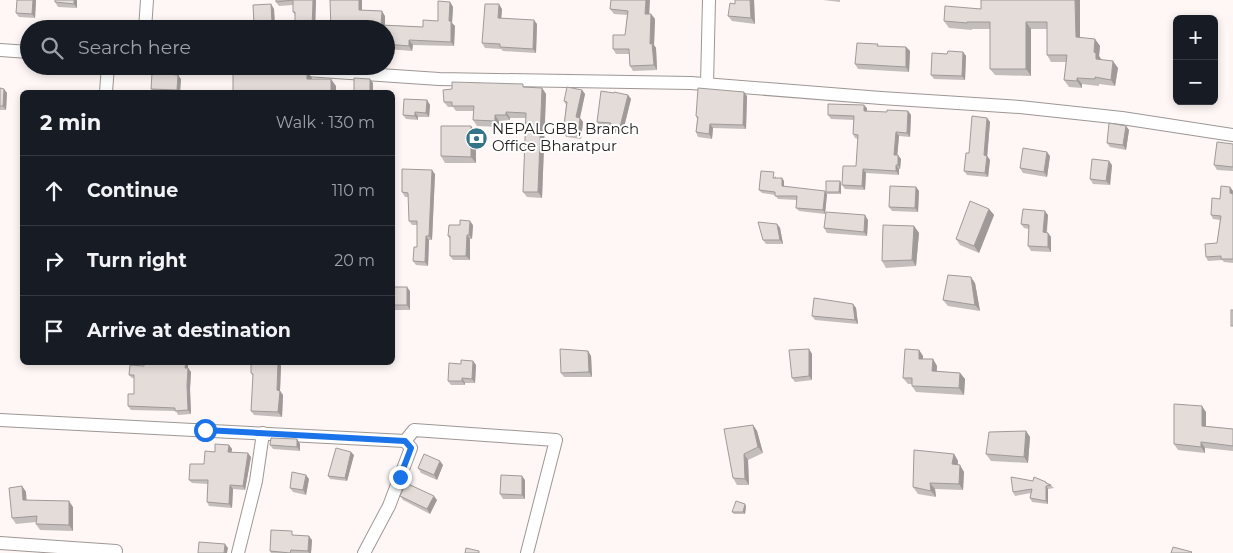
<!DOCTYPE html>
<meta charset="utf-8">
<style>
body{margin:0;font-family:Montserrat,sans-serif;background:#242831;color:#f1f3f6}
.controls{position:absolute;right:15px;top:15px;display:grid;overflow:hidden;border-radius:8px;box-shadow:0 2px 8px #0003}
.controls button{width:45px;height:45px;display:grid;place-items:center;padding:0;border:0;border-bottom:1px solid #363941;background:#171b24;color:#f1f3f6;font:25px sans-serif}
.stop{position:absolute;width:15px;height:15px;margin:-11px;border:4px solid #1a73e8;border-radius:50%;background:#fff}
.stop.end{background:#1a73e8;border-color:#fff;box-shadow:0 1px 5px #0008}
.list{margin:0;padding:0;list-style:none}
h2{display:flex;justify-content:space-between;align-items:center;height:65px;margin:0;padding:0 20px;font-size:21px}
h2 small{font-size:16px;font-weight:400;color:#9ea1a6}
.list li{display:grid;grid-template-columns:32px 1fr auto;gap:15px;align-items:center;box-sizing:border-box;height:70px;padding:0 20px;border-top:1px solid #363941}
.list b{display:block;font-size:19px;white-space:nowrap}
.list em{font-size:16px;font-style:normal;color:#9ea1a6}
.icon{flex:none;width:28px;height:28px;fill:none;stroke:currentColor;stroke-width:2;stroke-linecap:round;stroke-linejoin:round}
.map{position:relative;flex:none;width:1233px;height:553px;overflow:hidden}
.search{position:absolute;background:#171b24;box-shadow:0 2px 8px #0003;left:20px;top:20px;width:375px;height:55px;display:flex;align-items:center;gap:12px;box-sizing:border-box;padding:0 18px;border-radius:28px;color:#9ea1a6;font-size:19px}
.panel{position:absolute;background:#171b24;box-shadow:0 2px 8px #0003;left:20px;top:90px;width:375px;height:275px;border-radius:8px}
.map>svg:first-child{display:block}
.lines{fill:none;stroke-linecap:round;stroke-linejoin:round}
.minor-casing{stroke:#9d9794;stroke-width:14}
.minor{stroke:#fff;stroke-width:12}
.wall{fill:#c3bdbb}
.shaded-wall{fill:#9f9a98}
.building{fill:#e3dcd9;stroke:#9f9a98}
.route{stroke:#1a73e8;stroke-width:6}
.labels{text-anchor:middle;stroke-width:4;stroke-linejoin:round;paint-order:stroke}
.poi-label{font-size:15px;fill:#262322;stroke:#fff;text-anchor:start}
</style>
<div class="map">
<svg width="1233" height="553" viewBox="0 0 1233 553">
<rect width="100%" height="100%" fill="#fef7f5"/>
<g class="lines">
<defs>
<g id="minor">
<path d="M145,29l2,-29"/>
<path d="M0,50l29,2"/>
<path d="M248,66l191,13 252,4 190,15 139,9 102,11 111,17"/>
<path d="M707,84l2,-84"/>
<path d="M106,92l2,-26"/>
<path d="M0,420l405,21 6,7 -22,58 -25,47"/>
<path d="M405,441l9,-11 142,10 -29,113"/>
<path d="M0,543l116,8"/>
<path d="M238,553l18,-72 7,-48"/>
</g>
</defs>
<!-- minor casing -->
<use href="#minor" class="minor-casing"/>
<!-- minor -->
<use href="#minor" class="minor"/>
</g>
<!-- wall -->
<g class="wall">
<path d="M17,0h19l-1,18 -16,-1 -3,-4z"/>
<path d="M55,0h22v8l-19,-1 -3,-5z"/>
<path d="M276,0h40l-1,29 -20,-14 -2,-3v-7l-14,1 -3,-4z"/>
<path d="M362,0v10l23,6v9l38,2 15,-6 12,-19 3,5 -1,16 3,3 -1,20 -41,-1 -1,6 -25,-2 -1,-1v-19h-55z"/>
<path d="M611,0l38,14h2l4,5 -1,26 2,3 1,22 -24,1 -3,-5 -1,-12h-13l-3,-5 12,-14 2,-20 -13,-1 -4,-5z"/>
<path d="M735,0h19l1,24 -23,-3 -4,-5 7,-12z"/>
<path d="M823,0h17v2z"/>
<path d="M1080,0v38l15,1 5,7 -1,10 2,3 17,9 -3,18 -16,-2v2l-17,-2v4l-13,-1 -5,-7 2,-18h-15l-4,-7v-26h-16v47l-36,-1 -5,-6v-40h-18v1l-23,-2 -5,-7 37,-12z"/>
<path d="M271,4l3,5 1,19h-18l-3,-4z"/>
<path d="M502,9l-1,9 36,6 -1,29 -33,-2 -2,-2 -16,-1 -3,-5z"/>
<path d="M879,46l27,1 4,4 -1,21 -51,-3 -3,-5z"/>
<path d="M963,52l3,4 -1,24 -31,-1 -3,-4 16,-21z"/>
<path d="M181,79l-1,13h-26l-3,-3z"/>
<path d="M525,87l17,1 4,6 -4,104 -15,-1 -4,-5 3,-74h-16v2l-11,1v6l-22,-1 -4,-6v-9h-17l-3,-4h-5l-4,-5z"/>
<path d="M0,88l4,1 3,4 -1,17h-6z"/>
<path d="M582,90l3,4 -5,24 3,4 -2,17 -15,-2 -3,-4 3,-28 -2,-4z"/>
<path d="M628,95l3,4 -9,36 -10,-3 -2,-4v-1l-10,-1 -3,-4z"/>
<path d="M747,96l-1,33 -33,-1 -1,11 -14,-2 -2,-5 1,-13 -1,-3z"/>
<path d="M427,100l3,5 -1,12h-11v3l-12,-1 -3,-4z"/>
<path d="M867,108v3l20,1 21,-1 3,4 -1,22 -11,-1 -2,19 4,4 -1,10h-1v6l-33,-2 -1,17 -20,-1 -3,-4 14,-19 2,-27 -3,-1 -2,-4 1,-14 -23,-1 -3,-4z"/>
<path d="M987,118l3,4 -3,34 3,4 -2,17 -21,-2 -3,-4 5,-18z"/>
<path d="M1126,126l3,4 -3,20 -16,-3 -3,-4z"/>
<path d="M476,133v30h-31l-4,-7z"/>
<path d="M1233,144v27l-16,-1 -3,-5z"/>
<path d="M1050,156l-3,21 -24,-4 -3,-5z"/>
<path d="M1112,165l-2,20 -17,-1 -3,-5z"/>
<path d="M435,174l-3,66h-3l-1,26 -12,-1 -3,-4 4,-14v-22h-5l-3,-4v-24h-4l-3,-5z"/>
<path d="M776,176v2h6l2,3v5l43,8 -2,20 -26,-3 -3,-3 1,-8 -19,-1 -3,-4 -13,-2 -3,-3z"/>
<path d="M840,181l1,2v11h-14l-1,-2z"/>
<path d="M916,187l3,4 -1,21 -26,-1 -3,-4z"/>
<path d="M1230,187l3,4v72l-9,-1 -2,-2 -14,1 -2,-4 11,-14 3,-23 -7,-1 -2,-4z"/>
<path d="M989,209l5,6 -15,38 -19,-8 -4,-6z"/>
<path d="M1048,215l-1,18h1l3,4v15l-20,-1 -3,-5 1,-17 -5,-1 -3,-4z"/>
<path d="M868,220l-1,16 -40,-3 -3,-5z"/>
<path d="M777,224l3,4 3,16h-17l-3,-4z"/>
<path d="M473,225l-1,14h-2v21h-17l-3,-4v-17l-2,-3z"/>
<path d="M914,226l5,7 -3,33 -30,2 -4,-7z"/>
<path d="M975,283l5,28 -32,-5 -5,-6z"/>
<path d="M392,287l18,4v19h-18z"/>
<path d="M853,304l3,4 2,16 -43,-4 -3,-4z"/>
<path d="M809,349l3,5v26l-17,2 -3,-4z"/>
<path d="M919,350l4,6v3h10l4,7v5l23,2 5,6 -1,16 -48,-3 -4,-6v-2h-4l-5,-6z"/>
<path d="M588,351l3,5 1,21h-28l-3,-4z"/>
<path d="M473,361l3,4 -1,18h-10v2h-14l-3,-4 13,-17z"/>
<path d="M144,362h44v6l3,4 -1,17 1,25 -13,1 -2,-4 -45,-1 -3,-4 6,-12v-16h-2l-3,-3 15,-9z"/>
<path d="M251,362h28l2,4 -1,25 3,4 -1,22 -28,-2 -3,-4 2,-35 -2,-3z"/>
<path d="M1206,412v14l27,3v22l-28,-3v5l-27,-3 -4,-6z"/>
<path d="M753,425l4,6 6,22 -15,7 1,25h-12l-4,-7z"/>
<path d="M1026,431l4,6 -2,26 -37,-2 -5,-7z"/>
<path d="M297,439l3,5v7l-27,-2 -3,-4z"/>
<path d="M229,445l3,4 -1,3 20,5 -6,33 -12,-1 -1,19 -23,-2 -2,-4 1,-18 -16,-1 -3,-3 26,-28z"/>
<path d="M954,454l4,7v4l6,7 -1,18 -28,-1 1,8 -18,-3 -5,-7z"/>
<path d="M354,455l-7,26 -17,-2 -2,-3z"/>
<path d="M443,465l-6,15 -16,-7 -3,-5z"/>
<path d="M309,479l-3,16 -13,-3 -3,-4z"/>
<path d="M525,480v19h-22l-3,-5z"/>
<path d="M1033,481l13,1 1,1 4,2 3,3 -6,1v15l-16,-2 -2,-4 1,-5 -16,3 -2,-4z"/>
<path d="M22,486l4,6v8l47,7v24l-33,-1 -4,-6v-2l-20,2 -4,-6z"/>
<path d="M400,496l37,4 -7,14 -27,-14z"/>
<path d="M746,506l-1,8h-11l-2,-2z"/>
<path d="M295,535l17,5 -1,13h-40l-1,-2z"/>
</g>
<!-- shaded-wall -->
<g class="shaded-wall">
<path d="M33,0h3l-1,18 -3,-4z"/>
<path d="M74,0h3v8l-3,-4z"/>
<path d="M313,0h3l-1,29h-3z"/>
<path d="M359,0h3v15l-3,-5z"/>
<path d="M646,0h4l-1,19 -4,-5z"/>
<path d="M750,0h4l1,24 -4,-6z"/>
<path d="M1075,0h5v44l-4,-7z"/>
<path d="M450,2l3,5 -1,16 3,3 -1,20 -3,-4 -2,-21z"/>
<path d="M271,4l3,5 1,19 -3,-5z"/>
<path d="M499,4l3,5 -1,13 -3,-4z"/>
<path d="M382,11l3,5v13l-4,-4z"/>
<path d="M651,14l4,5 -1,26 2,3 1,22 -3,-5 -4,-21z"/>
<path d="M534,20l3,4 -1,29 -3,-4z"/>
<path d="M1026,22l5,7v47l-5,-7z"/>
<path d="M1095,39l5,7 -1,10 2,3h-5l-2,-7z"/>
<path d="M409,40l4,5 -1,6 -3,-5z"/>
<path d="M906,47l4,4 -1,21 -3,-5z"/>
<path d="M963,52l3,4 -1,24 -3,-4z"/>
<path d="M1113,61l5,7 -3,18 -4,-6z"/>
<path d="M307,71l5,7v8l-5,-7z"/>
<path d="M178,75l3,4 -1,13h-2l-1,-2z"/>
<path d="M1077,78l5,6v4l-5,-7z"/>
<path d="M331,79l5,7v6h-5z"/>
<path d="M370,79l3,4v9h-3z"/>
<path d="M542,88l4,6 -4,104 -4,-6z"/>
<path d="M4,89l3,4 -1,17 -3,-4z"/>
<path d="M582,90l3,4 -6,28 -3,-5z"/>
<path d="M744,92l3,4 -1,33 -3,-4z"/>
<path d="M628,95l3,4 -9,36 -3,-4z"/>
<path d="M427,100l3,5 -1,12 -3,-4z"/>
<path d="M864,105l3,3v7l-3,-4z"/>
<path d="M908,111l3,4 -1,22 -3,-4z"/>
<path d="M415,112l3,5v3l-3,-4z"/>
<path d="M506,112l4,6v2l-4,-5z"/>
<path d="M495,115l4,6v6l-4,-6z"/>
<path d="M580,118l3,4 -2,17 -3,-4z"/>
<path d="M987,118l3,4 -3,37 -3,-4z"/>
<path d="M710,124l3,4 -1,11 -3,-5z"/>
<path d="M471,126l5,7v30l-5,-6z"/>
<path d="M1126,126l3,4 -3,20 -3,-5z"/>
<path d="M896,132l3,4 -2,23 -3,-4z"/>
<path d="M1047,152l3,4 -3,21 -3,-5z"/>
<path d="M898,155l3,4 -1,10 -2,-4z"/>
<path d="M987,156l3,4 -2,17 -3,-4z"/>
<path d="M1109,161l3,4 -2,20 -4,-4z"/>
<path d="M896,165l3,4v6l-3,-4z"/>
<path d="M863,169l3,4 -1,17 -3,-4z"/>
<path d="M432,170l3,4 -3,66 -3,-4z"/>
<path d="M782,178l2,3v9l-2,-4z"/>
<path d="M840,181l1,2v11l-2,-2z"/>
<path d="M916,187l3,4 -1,21 -3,-4z"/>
<path d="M1230,187l3,4v6l-3,-4z"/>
<path d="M825,191l2,3 -2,20 -2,-4z"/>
<path d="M989,209l5,6 -15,38 -5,-7z"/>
<path d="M1045,211l3,4 -2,22 -3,-5z"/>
<path d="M865,215l3,5 -1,16 -3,-4z"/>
<path d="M470,221l3,4 -1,14 -3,-4z"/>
<path d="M777,224l3,4 3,16 -3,-4z"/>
<path d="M914,226l5,7 -3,33 -4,-6z"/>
<path d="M1048,233l3,4v15l-3,-5z"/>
<path d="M467,235l3,4v21l-4,-4z"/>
<path d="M426,236l3,4 -1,26 -3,-4z"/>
<path d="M971,277l4,6 5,28 -5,-6z"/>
<path d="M407,287l3,4v19l-3,-5z"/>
<path d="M853,304l3,4 2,16 -3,-4z"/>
<path d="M809,349l3,5v26l-3,-4z"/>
<path d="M919,350l4,6v9l-4,-6z"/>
<path d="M588,351l3,5 1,21 -3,-5z"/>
<path d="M933,359l4,7 -1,12 -4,-7z"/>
<path d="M473,361l3,4 -1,18 -3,-4z"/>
<path d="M186,362h2v9l-3,-3z"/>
<path d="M278,362l3,4 -1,25 3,4 -1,22 -4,-5 -1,-22z"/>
<path d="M188,368l3,4 -1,17 1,25 -3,-4 -1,-25z"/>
<path d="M960,373l5,6 -1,16 -5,-7z"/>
<path d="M462,378l3,5v2l-3,-4z"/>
<path d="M1202,406l4,6v19l-4,-5z"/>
<path d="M753,425l4,6 6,22 -5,-6z"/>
<path d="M1026,431l4,6 -2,26 -4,-6z"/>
<path d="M297,439l3,5v7l-3,-4z"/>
<path d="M1201,442l4,6v5l-4,-6z"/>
<path d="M229,445l3,4 -1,7 -3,-4z"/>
<path d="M351,452l3,3 -7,26 -2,-3z"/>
<path d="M248,453l3,4 -6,33 -2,-4z"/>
<path d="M744,454l4,6 1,25 -4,-6z"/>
<path d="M954,454l4,7 -1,9 -5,-6z"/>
<path d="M440,461l3,4 -6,15 -3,-5z"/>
<path d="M960,465l4,7 -1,18 -4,-6z"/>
<path d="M306,475l3,4 -3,16 -3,-5z"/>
<path d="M522,476l3,4v19l-3,-4z"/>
<path d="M930,483l5,6 1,8 -5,-6z"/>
<path d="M230,485l3,4 -1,19 -3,-4z"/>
<path d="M22,486l4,6 1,13 -4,-5z"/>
<path d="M1046,486l2,3v15l-2,-3z"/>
<path d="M434,496l3,4 -7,14 -3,-5z"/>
<path d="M69,501l4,6v24l-4,-6z"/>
<path d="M745,504l1,2 -1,8 -2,-2z"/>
<path d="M309,536l3,4 -1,13h-2l-1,-2z"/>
<path d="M225,544l3,4 -1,5h-3z"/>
</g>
<!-- building -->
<g class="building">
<path d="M17,0h16l-1,14 -16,-1z"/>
<path d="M55,0h19v4l-19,-2z"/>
<path d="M276,0h37l-1,29h-17v-17h-2v-12l-17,2z"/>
<path d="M330,0h29v10l23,1 -1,14 42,2v-7l15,1v-20l12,1 -1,19h2v21l-42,-2v6l-23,-2v-15h-55z"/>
<path d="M611,0h35l-1,14h6l-1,30 2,-1 2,22 -24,1 -1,-17h-16v-14h12l3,-24 -18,-2z"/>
<path d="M735,0h15l1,18 -23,-2 2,-13 5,1z"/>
<path d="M981,0h94l1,37 19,2 -1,13 2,1v6l17,2 -2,19 -16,-3v2l-18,-1v3l-13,-1 3,-25h-20v-33h-21v47h-36v-47h-23v1l-23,-2 1,-15 36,3z"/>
<path d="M271,4l1,19 -18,1 -1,-19z"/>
<path d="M485,4h14l-1,14 36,2 -1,29 -33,-2v-3l-18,-1z"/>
<path d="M857,43l21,1 -1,2 29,1v20l-51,-3z"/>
<path d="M948,51l15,1 -1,24 -31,-1 1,-22 15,1z"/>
<path d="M233,71h74v8h24v13h-98z"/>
<path d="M152,73l26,2 -1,15 -26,-1z"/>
<path d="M354,78l16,1v13h-16z"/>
<path d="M452,82l71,2v3l19,1 -4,104h-15l3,-79 -20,-1v3h-11v6l-22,-1 1,-14h-22v-4h-8l-1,-12 9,-1z"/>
<path d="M567,87l15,3 -6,27 4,1 -2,17 -15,-2 4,-31 -3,-1z"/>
<path d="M0,88l4,1 -1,17h-3z"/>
<path d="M698,88l46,4 -1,33 -33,-1 -1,10 -13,-2 2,-15 -2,-1z"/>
<path d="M601,91l13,2v-1l14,3 -9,36 -9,-3 1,-5 -14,-1z"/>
<path d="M404,99l23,1 -1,13 -11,-1v4l-12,-1z"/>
<path d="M828,104l36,1v6l23,1v-2l21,1 -1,22 -11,-1 -2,23h4v10h-2v6l-33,-2 -1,17 -20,-1 1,-19h13l2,-31 -5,-1 1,-18 -26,-1z"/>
<path d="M972,116l15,2 -3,37 3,1 -2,17 -21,-2 2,-18h3z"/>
<path d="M1109,123l17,3 -3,19 -16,-2z"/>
<path d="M441,126h30v31l-30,-1z"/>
<path d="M1217,142l16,2v23l-19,-2z"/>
<path d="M1023,148l24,4 -3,20 -24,-4z"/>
<path d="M1092,159l17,2 -3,20 -16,-2z"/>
<path d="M402,169l30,1 -3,66h-3l-1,26 -12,-1 1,-14h3v-26h-8l-1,-28 -6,-1z"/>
<path d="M761,171l13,1 -1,6h9v8l43,5 -2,19 -27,-2 1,-12h-22v-4l-16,-2z"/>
<path d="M826,181h14l-1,11h-13z"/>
<path d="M890,186l26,1 -1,21 -26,-1z"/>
<path d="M1221,186l9,1v6l3,1v65h-12v-3l-15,1 -1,-13 12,-1 4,-27 -10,-1 1,-17 8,1z"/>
<path d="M970,201l19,8 -15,37 -18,-7z"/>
<path d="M1023,209l22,2 -2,21 5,1v14l-20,-1 1,-21 -8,-1z"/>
<path d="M826,212l39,3 -1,17 -40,-4z"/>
<path d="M460,220l10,1 -1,14h-2l-1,21h-16v-20h-2l1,-11h11z"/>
<path d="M758,222l19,2 3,16h-17z"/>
<path d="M883,225l31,1 -2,34 -30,1z"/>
<path d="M948,275l23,2 4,28 -32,-5z"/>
<rect x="392" y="287" width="15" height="18"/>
<path d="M814,298l39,6 2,16 -43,-4z"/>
<rect x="1231" y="310" width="2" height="16"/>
<path d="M560,349l28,2 1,21 -28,1z"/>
<path d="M809,349v27l-17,2 -3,-28z"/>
<path d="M905,349l14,1v9h14l-1,12 28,2 -1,15 -47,-2v-8h-9z"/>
<path d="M461,360l12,1 -1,18 -10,-1v3h-14l1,-18 12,1z"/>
<path d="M144,362h42l-1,6h3l-1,17 1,25 -13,1v-3l-47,-2v-12h6v-19h-5l1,-10 14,1z"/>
<path d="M251,362h27l-1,28 3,1 -2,21 -27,-1 2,-37 -2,-1z"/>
<path d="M1174,404l28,2v20l31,3v17l-32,-4v5l-27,-3z"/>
<path d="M753,425l5,22 -14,7 1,25 -12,-1 -9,-49z"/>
<path d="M1026,431l-2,26 -38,-3 3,-22z"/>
<path d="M271,438l26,1v8l-27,-2z"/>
<path d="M215,444l14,1 -1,7 20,1 -5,33 -13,-1 -1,19 -22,-2 1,-22h-19l1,-16h14l1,-13 10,1z"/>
<path d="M336,448l15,4 -6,26 -17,-2z"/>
<path d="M914,450l40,4 -2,10 8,1 -1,19 -29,-1 1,8 -18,-4z"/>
<path d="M424,454l16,7 -6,14 -16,-7z"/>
<path d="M292,472l14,3 -3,15 -13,-2z"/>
<path d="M501,475l21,1v19l-22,-1z"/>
<path d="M1011,477l22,4 1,-4 12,5v1l5,2 -5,1v15l-16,-3 2,-9 -19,3z"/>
<path d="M406,483l28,13 -7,13 -27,-13z"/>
<path d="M22,486l1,14 46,1v24l-33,-1 1,-8 -25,2 -3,-30z"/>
<path d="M736,501l9,3 -2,8h-11z"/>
<path d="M271,530l21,1v4l17,1 -1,15 -17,-1 -1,3 -20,-2z"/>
<path d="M199,542l26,2 -1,9h-26z"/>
<path d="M1173,547l19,5 -1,1h-20z"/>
<path d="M466,548l13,3v2h-14z"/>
</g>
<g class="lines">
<!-- route -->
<path class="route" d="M205,430l200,11 6,7 -11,29"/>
</g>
<!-- icons -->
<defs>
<symbol id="bank-disc" viewBox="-11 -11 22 22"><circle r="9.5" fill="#347488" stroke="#fff"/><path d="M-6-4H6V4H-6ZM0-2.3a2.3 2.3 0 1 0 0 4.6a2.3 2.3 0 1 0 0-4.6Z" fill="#fff"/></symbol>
</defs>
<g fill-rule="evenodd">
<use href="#bank-disc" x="464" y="126" width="25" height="25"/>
</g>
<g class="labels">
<!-- poi labels -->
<g class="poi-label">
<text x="492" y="134">NEPALGBB, Branch<tspan x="492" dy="17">Office Bharatpur</tspan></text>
</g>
</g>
</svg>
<div class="controls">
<button>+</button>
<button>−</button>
</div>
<div class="stop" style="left:205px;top:430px"></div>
<div class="stop end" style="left:400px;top:477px"></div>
<div class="search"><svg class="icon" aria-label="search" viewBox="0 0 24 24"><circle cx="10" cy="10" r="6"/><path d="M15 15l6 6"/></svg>Search here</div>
<section class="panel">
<h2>2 min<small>Walk · 130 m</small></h2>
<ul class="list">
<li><svg class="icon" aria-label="ahead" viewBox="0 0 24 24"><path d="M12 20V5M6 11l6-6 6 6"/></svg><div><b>Continue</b></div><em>110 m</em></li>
<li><svg class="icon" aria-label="right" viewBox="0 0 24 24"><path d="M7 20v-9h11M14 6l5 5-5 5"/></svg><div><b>Turn right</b></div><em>20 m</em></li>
<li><svg class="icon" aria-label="arrive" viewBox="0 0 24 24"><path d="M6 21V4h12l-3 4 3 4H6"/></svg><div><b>Arrive at destination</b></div></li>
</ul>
</section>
</div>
